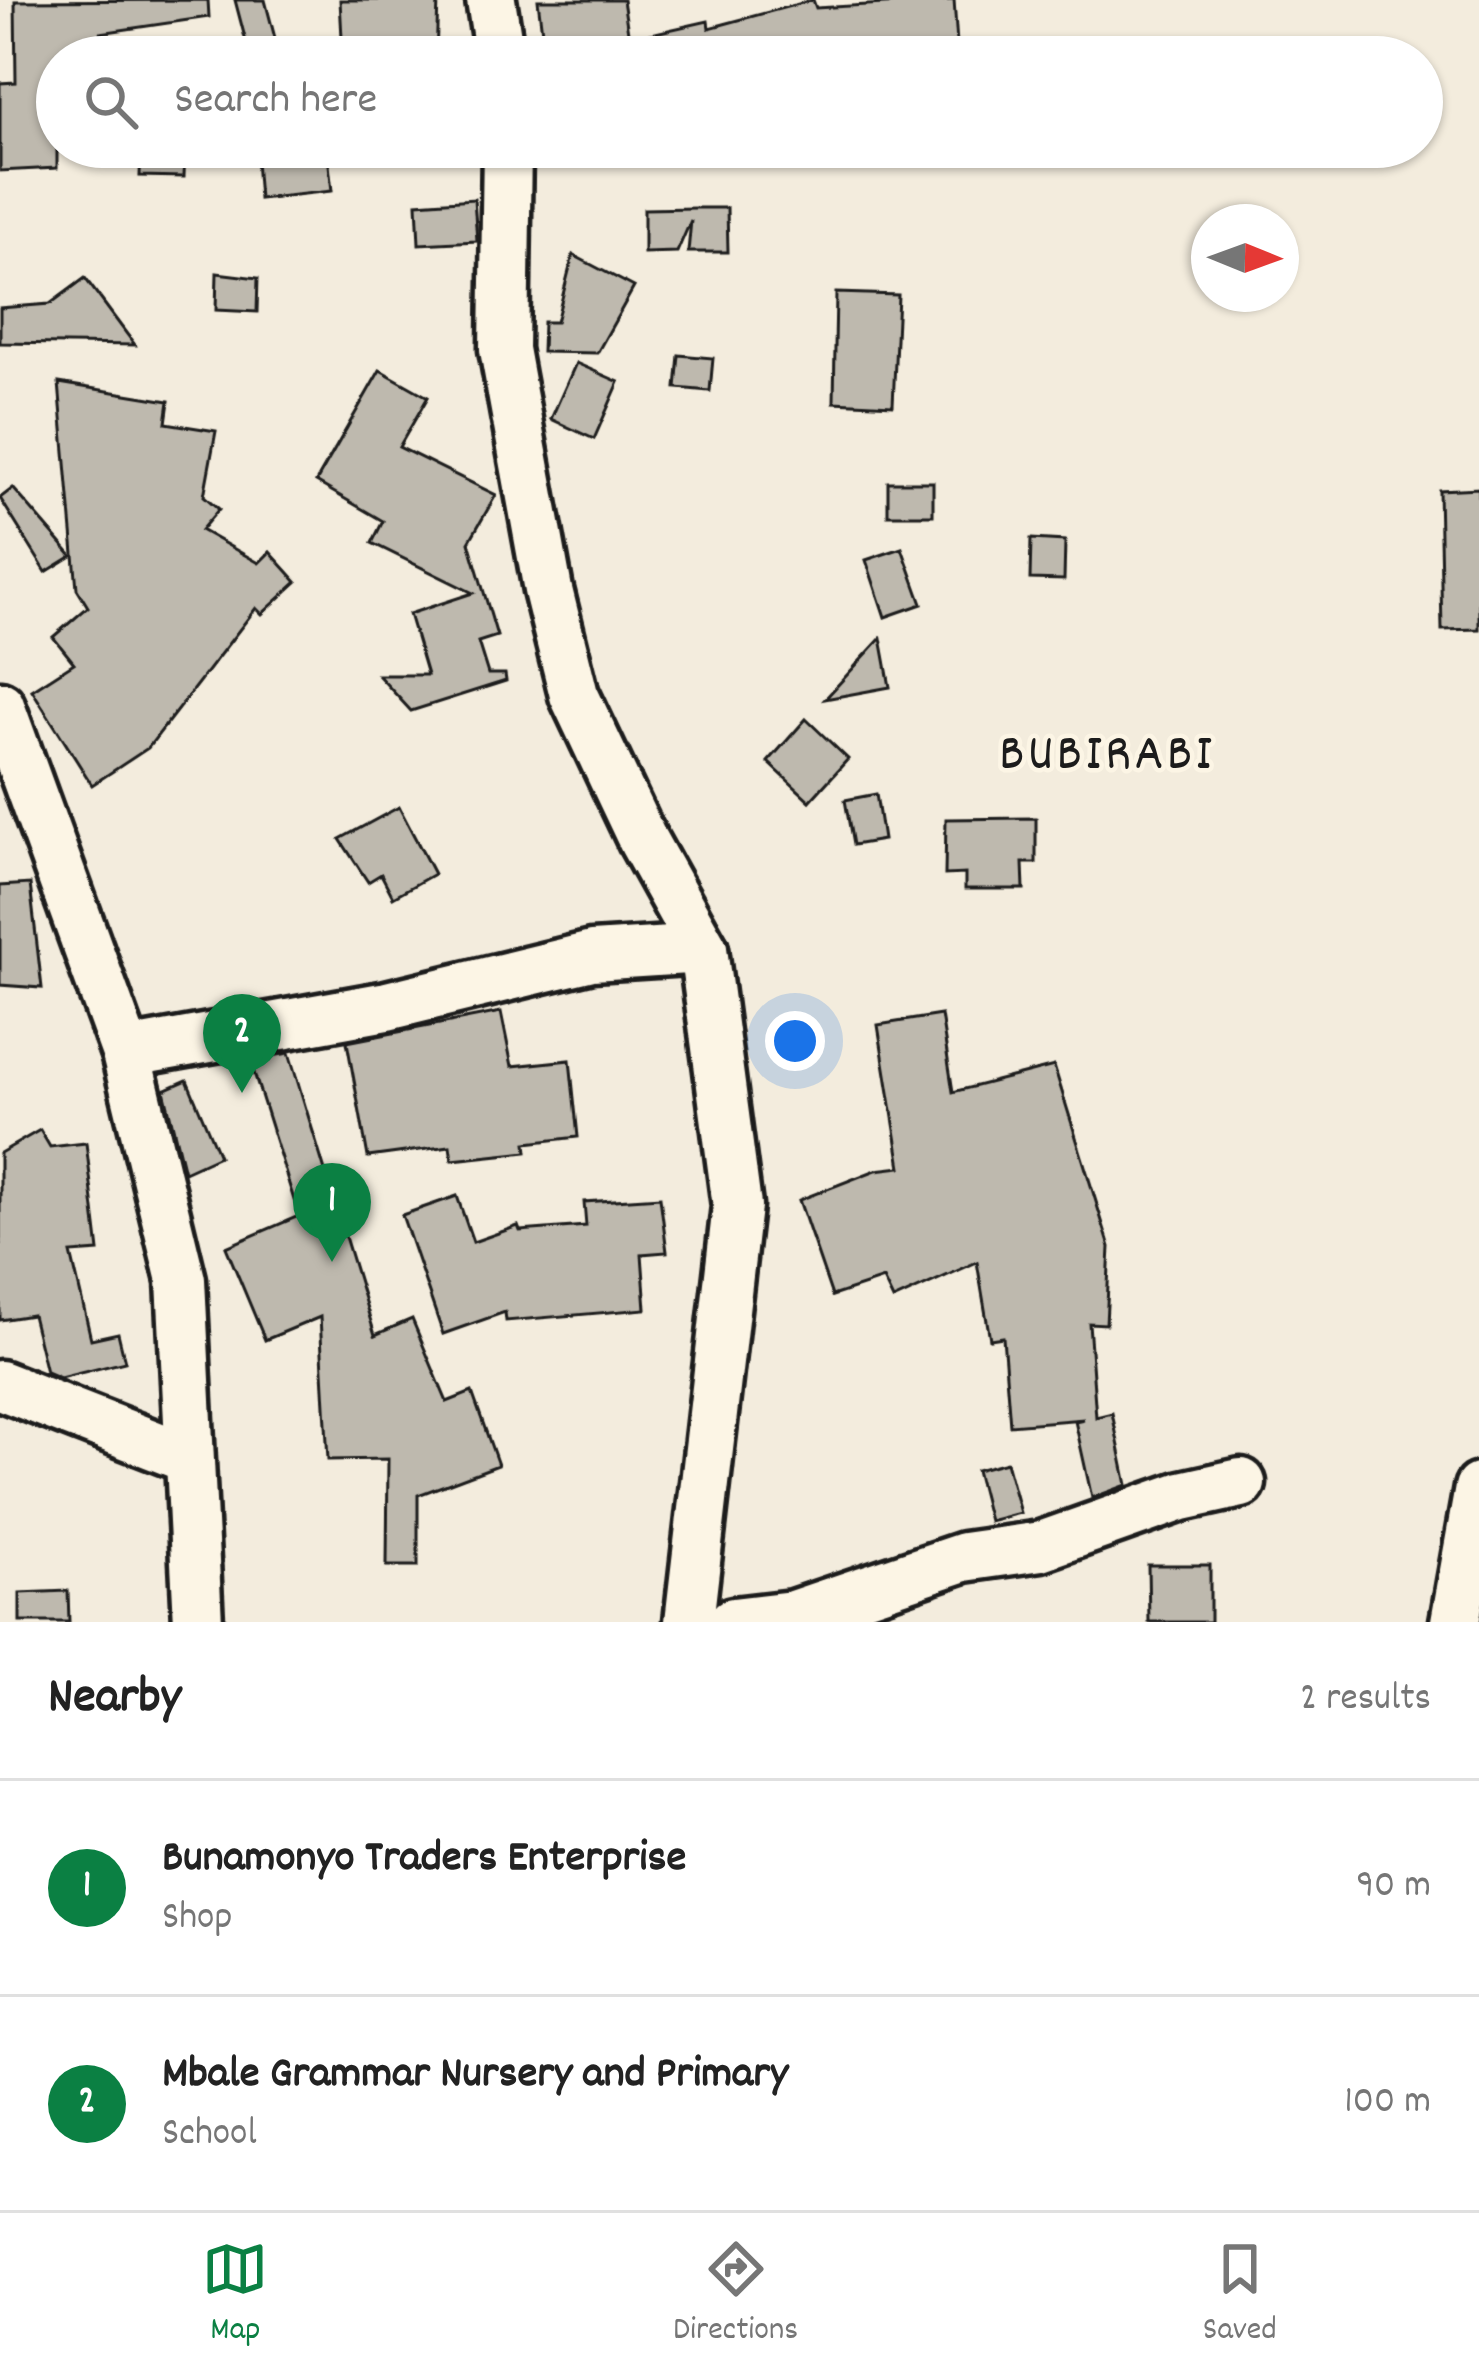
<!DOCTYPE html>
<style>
body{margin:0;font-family:Dekko,sans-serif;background:#f2f2f2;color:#222}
.compass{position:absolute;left:1191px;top:204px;width:108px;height:108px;border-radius:50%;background:#fff;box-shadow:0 3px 9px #0004;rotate:91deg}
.you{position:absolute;left:795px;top:1041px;width:42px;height:42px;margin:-30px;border:9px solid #fff;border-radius:50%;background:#1a73e8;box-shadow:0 0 0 18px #1a73e833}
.badge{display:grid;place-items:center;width:78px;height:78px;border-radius:50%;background:#0b8043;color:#fff;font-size:39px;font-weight:700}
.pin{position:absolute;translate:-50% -99px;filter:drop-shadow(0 3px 6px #0008)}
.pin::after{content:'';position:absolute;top:63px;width:42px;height:36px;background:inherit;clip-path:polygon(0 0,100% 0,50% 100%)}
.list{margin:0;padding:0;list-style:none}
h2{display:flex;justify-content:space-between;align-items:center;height:156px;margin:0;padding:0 48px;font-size:51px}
h2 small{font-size:39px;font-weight:400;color:#767676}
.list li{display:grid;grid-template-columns:78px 1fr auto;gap:36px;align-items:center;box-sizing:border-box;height:216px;padding:0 48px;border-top:3px solid #e0e0e0}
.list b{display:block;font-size:45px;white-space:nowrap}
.list p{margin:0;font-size:39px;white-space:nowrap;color:#767676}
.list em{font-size:39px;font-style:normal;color:#767676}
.icon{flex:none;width:66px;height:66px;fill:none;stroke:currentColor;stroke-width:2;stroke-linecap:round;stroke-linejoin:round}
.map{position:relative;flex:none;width:1479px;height:1622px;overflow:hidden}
.search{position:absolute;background:#fff;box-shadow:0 3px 9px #0004;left:36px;right:36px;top:36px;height:132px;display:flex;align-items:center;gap:30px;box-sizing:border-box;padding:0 42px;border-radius:66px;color:#767676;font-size:45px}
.sheet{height:588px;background:#fff}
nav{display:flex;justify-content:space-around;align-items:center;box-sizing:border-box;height:168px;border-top:3px solid #e0e0e0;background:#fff;font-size:33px;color:#767676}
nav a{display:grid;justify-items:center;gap:6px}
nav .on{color:#0b8043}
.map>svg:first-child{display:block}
.building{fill:#beb9ae;stroke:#1c1c1c;stroke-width:3}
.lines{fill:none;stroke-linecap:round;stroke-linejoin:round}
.minor-casing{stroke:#1c1c1c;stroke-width:57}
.minor{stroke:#fcf5e5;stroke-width:48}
.labels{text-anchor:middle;stroke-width:9;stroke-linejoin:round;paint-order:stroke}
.quarter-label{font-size:54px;letter-spacing:3px;fill:#1c1c1c;stroke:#fcf5e5}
</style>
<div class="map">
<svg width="1479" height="1622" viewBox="0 0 1479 1622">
<rect width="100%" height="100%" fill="#f3ecdd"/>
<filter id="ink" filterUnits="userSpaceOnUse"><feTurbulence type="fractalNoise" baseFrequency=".00833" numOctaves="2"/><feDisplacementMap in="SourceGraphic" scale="24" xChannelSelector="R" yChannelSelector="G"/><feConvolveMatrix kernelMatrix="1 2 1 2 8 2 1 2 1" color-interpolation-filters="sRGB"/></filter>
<g filter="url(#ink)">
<!-- building -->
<g class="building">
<path d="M208,0l1,17 -109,16v24h-43v111l-57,3v-88l16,-1 -1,-81z"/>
<path d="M235,0h30l15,57h-30z"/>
<path d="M340,0h98l-2,57h-93z"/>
<path d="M538,0h85l6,39 79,-18 1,7 104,-28 3,8 138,-8 3,44 -21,1v12h-391z"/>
<path d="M141,147h44l-1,30 -44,-1z"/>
<path d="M283,147h44l5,44 -73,8 -3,-39 28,-3z"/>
<path d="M474,199l3,42 -58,3 -2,-41z"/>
<path d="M696,208h31l1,44h-40l3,-32 -14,32 -33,1v-44z"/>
<path d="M573,255l61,32 -37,66 -55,-1 1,-30h13z"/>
<path d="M217,273l41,5 -1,34 -41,-2z"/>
<path d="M85,278l50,67 -135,-2v-35l50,-4z"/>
<path d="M836,293l62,2 -5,110 -59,-3z"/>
<path d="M679,355l34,3 -3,33 -34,-3z"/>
<path d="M576,363l43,19 -25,57 -43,-20z"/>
<path d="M380,370l48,27 -29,50 97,48 -27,47 28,94 -19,6 10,32h17l1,7 -95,30 -33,-36h49l-18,-61 64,-21 -101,-50 11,-22 -67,-39z"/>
<path d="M59,383l110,18 -3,22 50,8 -12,65 15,13 -18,21 58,33 11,-11 27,30 -35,32 -6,-6 -108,140 -56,37 -60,-95 42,-27 -21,-26 35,-30 -11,-18z"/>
<rect x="888" y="482" width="45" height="33"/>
<path d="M13,488l59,68 -26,16 -46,-74z"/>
<path d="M1479,488v141l-37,1 -3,-140z"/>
<path d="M1031,539l34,2 -1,39 -34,-1z"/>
<path d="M902,548l20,56 -37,13 -19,-57z"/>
<path d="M881,638l9,49 -65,12z"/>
<path d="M806,719l42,40 -38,42 -42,-39z"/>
<path d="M876,794l7,46 -30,5 -8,-45z"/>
<path d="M399,807l35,67 -41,23 -12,-23 -13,8 -28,-43z"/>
<path d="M1036,818v45h-13l1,26h-59v-15l-20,1 1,-56z"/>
<path d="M30,884l12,104 -42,-3v-99z"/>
<path d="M501,1012l11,54 58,-6 8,77 -52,6 1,9 -75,8 -2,-14 -82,11 -21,-115z"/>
<path d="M941,1015l12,77 101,-26 56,181 -4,77 -17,-1 7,94 16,-4 15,72 -35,13 -17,-77 9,-2 -74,6 -7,-88 -13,2 -13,-77 -84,38 -10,-21 -51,17 -33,-96 77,-30 25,-3 -23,-142z"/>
<path d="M289,1053l86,282 37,-16 35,83 25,-10 26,73 -80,30v71h-31l1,-107 -60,1 -8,-143 -55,23 -39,-93 73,-31 -49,-156z"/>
<path d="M187,1080l32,76 -35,16 -20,-82z"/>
<path d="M40,1130l10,17 36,-4 13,108 -28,2 20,86 27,-6 7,29 -65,16 -14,-6 -14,-57 -32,5v-167z"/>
<path d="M457,1196l16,46 45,-16 2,5 66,-5 -2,-24 76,-5 7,55 -25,2 4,55 -140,12 -1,-9 -62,22 -41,-119z"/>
<path d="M1006,1462l14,51 -31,8 -13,-51z"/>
<path d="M1148,1565h62v57h-61z"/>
<path d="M68,1591l1,31h-49v-29z"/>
</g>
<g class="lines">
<defs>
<g id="minor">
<path d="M491,0l9,57"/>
<path d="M507,147l-3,202 44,241 26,105 69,146 60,108"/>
<path d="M0,706l126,347 55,227 17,342"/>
<path d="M126,1053l261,-47 205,-50 111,-7 34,257 -48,416"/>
<path d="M0,1385l187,73"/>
<path d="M733,1622l60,-7 171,-58 77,-11 141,-50 59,-13"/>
<path d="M1455,1622l24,-134"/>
</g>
</defs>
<!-- minor casing -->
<use href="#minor" class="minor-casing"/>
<!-- minor -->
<use href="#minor" class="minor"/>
</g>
</g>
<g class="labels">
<!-- quarter labels -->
<g class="quarter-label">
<text x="1107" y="768">BUBIRABI</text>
</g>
</g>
</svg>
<svg class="compass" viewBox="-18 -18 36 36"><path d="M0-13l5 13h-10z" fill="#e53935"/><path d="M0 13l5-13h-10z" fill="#767676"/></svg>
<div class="you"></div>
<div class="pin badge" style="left:332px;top:1262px">1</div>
<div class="pin badge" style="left:242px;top:1093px">2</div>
<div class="search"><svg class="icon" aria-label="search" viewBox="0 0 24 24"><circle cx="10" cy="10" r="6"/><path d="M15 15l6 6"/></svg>Search here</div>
</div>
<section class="sheet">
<h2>Nearby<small>2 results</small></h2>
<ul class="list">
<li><span class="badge">1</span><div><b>Bunamonyo Traders Enterprise</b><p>Shop</p></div><em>90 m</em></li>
<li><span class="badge">2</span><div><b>Mbale Grammar Nursery and Primary</b><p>School</p></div><em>100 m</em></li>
</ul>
</section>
<nav>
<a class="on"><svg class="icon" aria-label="map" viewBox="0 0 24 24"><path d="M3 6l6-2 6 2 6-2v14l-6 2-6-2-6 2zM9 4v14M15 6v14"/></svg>Map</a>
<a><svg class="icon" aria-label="directions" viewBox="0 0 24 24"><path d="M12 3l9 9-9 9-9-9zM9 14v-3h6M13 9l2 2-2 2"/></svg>Directions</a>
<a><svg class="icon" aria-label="saved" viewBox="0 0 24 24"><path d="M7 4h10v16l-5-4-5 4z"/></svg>Saved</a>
</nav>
